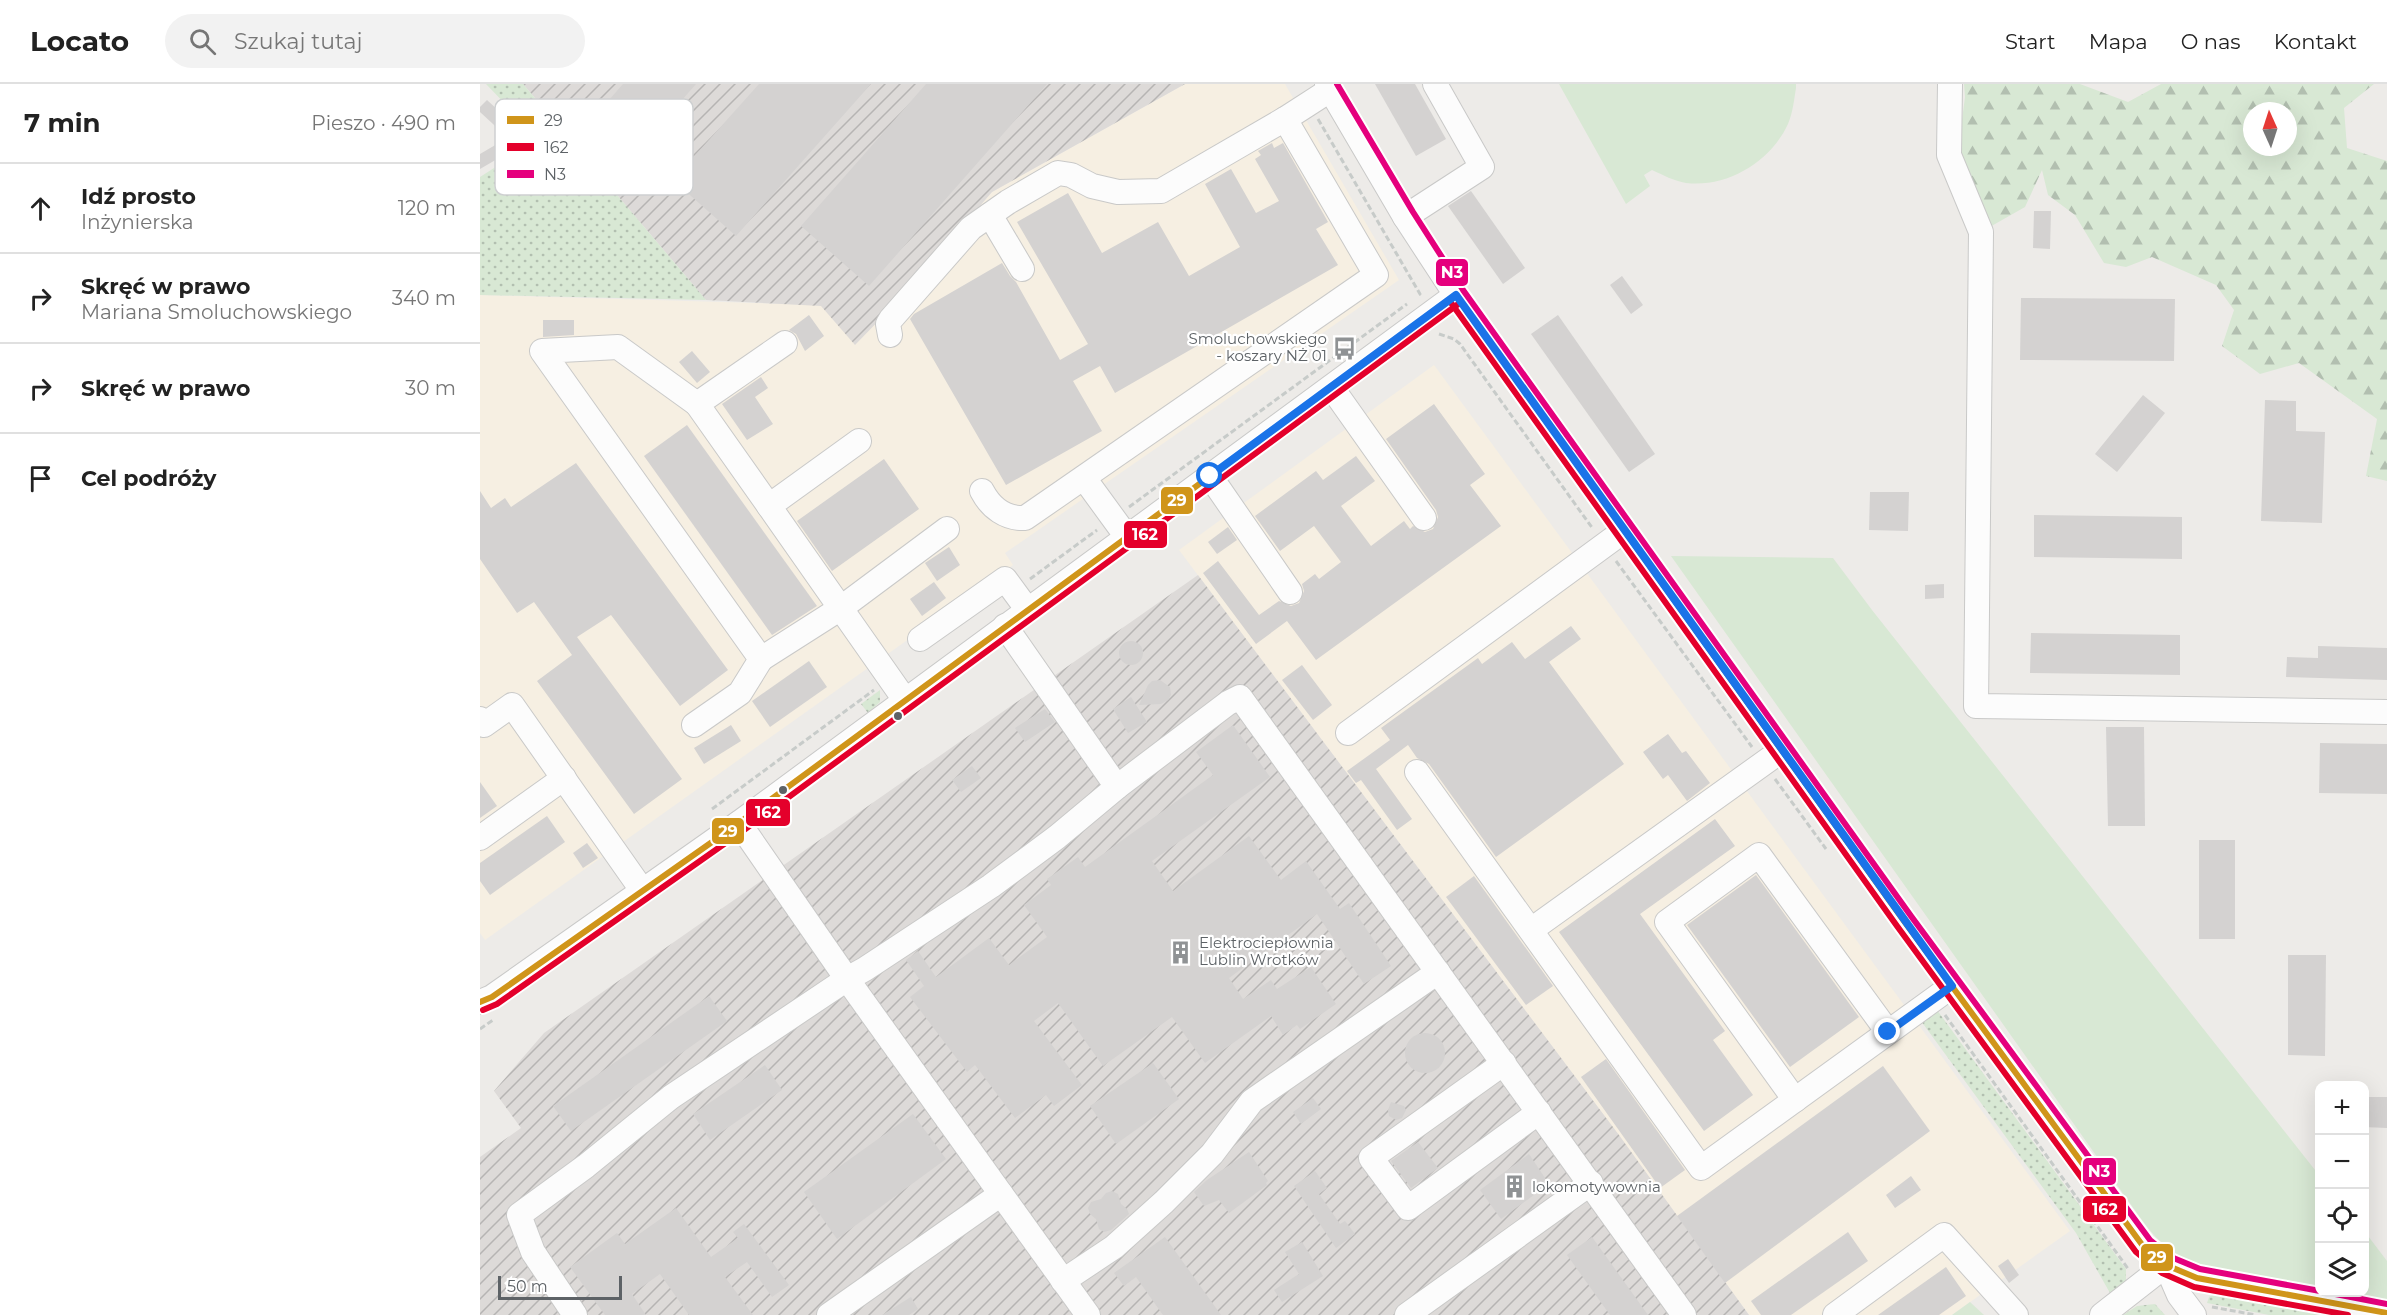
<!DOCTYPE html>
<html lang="pl">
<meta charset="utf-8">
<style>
body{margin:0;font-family:Montserrat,sans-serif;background:#f2f2f2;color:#222}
.controls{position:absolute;right:18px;bottom:18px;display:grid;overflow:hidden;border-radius:12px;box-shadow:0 6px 24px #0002}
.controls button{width:54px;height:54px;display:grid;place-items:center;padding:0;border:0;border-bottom:2px solid #e0e0e0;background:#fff;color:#222;font:30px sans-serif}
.compass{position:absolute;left:1763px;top:18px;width:54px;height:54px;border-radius:50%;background:#fff;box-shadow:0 6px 24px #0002;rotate:357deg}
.scale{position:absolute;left:18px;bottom:15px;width:124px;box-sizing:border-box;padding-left:6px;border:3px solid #5d6266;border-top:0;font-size:16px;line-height:21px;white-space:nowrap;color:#5d6266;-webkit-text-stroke:4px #fff;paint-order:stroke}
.stop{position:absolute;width:18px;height:18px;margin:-14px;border:4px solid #1a73e8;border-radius:50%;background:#fff}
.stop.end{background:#1a73e8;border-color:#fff;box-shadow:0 2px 6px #0008}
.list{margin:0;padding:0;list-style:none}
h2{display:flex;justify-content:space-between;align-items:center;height:78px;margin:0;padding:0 24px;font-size:26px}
h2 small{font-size:20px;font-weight:400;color:#767676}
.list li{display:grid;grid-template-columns:39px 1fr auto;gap:18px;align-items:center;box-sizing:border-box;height:90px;padding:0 24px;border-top:2px solid #e0e0e0}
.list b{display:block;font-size:22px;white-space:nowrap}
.list p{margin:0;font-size:20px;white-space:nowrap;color:#767676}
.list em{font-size:20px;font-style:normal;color:#767676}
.icon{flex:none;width:33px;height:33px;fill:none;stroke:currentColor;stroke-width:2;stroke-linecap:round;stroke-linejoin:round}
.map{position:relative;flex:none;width:1907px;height:1231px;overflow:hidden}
header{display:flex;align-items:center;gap:36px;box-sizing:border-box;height:84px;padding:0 30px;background:#fff;border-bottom:2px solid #e0e0e0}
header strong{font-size:28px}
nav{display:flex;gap:33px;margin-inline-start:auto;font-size:21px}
.search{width:420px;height:54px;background:#f2f2f2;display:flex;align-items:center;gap:15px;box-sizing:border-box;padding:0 21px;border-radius:33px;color:#767676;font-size:22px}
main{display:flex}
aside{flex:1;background:#fff}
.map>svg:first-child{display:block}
.commercial{fill:#f6efe2}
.industrial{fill:url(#industrial-furrows)}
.grass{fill:url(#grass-dots)}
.forest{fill:url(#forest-firs);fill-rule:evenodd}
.green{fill:#d8e8d4}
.building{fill:#d4d2d1}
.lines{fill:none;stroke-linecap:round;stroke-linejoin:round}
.minor-casing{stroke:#c9c9c8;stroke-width:26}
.path{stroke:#c7cbc9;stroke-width:3;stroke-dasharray:6 3;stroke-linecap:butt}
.minor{stroke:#fcfcfc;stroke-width:24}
.bus-1-casing{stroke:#fff;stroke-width:10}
.bus-2-casing{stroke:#fff;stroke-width:10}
.bus-3-casing{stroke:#fff;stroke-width:10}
.bus-1{stroke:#d0951a;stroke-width:6}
.bus-2{stroke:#e4002b;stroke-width:6}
.bus-3{stroke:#e5007d;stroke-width:6}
.route{stroke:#1a73e8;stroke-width:8}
.bus-dot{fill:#5d6266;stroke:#fff;stroke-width:2}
.labels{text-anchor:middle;stroke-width:4.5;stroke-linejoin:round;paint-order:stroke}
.poi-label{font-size:15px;fill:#5d6266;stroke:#fff;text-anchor:start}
.key{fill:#fff;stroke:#ced0d1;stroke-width:1.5}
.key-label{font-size:16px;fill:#5d6266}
.line-badge{stroke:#fff;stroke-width:2}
.badge-label{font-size:16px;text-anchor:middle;font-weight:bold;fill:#fff}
</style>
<header>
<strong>Locato</strong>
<div class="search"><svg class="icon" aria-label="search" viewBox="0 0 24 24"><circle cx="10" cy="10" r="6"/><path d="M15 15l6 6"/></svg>Szukaj tutaj</div>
<nav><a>Start</a><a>Mapa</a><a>O nas</a><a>Kontakt</a></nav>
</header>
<main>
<aside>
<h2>7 min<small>Pieszo · 490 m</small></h2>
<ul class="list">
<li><svg class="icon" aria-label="ahead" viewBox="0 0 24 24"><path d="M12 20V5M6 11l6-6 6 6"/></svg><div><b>Idź prosto</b><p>Inżynierska</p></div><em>120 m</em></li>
<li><svg class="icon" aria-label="right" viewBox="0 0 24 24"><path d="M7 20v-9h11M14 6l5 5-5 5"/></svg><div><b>Skręć w prawo</b><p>Mariana Smoluchowskiego</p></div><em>340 m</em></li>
<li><svg class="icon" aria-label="right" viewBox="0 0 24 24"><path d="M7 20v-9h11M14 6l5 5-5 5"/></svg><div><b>Skręć w prawo</b></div><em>30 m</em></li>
<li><svg class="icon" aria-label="arrive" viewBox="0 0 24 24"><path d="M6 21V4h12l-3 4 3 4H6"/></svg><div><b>Cel podróży</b></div></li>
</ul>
</aside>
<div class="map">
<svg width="1907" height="1231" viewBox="0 0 1907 1231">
<defs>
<pattern id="industrial-furrows" width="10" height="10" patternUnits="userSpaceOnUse" patternTransform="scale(1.5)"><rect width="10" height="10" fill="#dddad8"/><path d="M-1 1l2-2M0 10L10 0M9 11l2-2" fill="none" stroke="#b6b4b3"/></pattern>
<pattern id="grass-dots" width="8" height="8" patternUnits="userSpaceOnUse" patternTransform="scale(1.5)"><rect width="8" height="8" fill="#d8e8d4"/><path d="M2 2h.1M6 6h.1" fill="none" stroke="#b2bfb0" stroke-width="1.8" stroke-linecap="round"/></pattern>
<pattern id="forest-firs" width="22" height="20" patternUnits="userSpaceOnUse" patternTransform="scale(1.5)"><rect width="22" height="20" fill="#d8e8d4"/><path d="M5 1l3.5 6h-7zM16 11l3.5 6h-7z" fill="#b2bfb0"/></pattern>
</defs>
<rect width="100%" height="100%" fill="#edebe8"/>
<!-- commercial -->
<g class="commercial">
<path d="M705,0h100l114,196 -394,273 8,12 -528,375 -5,-7v-638l412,12 100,-115z"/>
<path d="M954,281l636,866 -118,84h-203l-161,-221 -409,-544z"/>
</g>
<!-- industrial -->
<g class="industrial">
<path d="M43,0h662l-193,108 -100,115 -37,38 -34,-39 -115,-6z"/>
<path d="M718,491l421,560 130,180h-1269v-158l41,-29 -27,-37 50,-58z"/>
</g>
<!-- grass -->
<g class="grass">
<path d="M6,0h37l183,216 -226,-5v-118l59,-38z"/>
<path d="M400,606v12l-12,11 -7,-9z"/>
<path d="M1457,926l189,259v13l-16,11 -34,-60 -155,-212z"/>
<path d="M1735,1209l134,22h-80l-62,-12 2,-6z"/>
<path d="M1675,1220l10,11h-42l14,-9z"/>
</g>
<!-- forest -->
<path class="forest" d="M1484,0h116l48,18 33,-18h213l-30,24 3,40 40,13v320l-21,-5 11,-57 -78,-56 -39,11 -38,-28 12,-36 -18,-25 -64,-28 -26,10 -22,-4 -29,-48 -27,-20 -6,-25 -17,37 -37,21 -30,-77 7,-54zM1772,27h36v36h-36z"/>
<!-- green -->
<g class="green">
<path d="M1079,0h237v4c-2,12 -3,24 -8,36 -17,37 -60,64 -102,59 -12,-2 -23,-8 -34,-13l-8,5 6,11 -24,18z"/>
<path d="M1191,472l162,2 39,52 447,565v114c-51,-9 -119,-11 -159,-48 -8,-7 -15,-17 -21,-25z"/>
<path d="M1885,1148l22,29v40l-49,-8 26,-1z"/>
<path d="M1490,1218l14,13h-32z"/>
</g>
<!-- building -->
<g class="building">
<path d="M143,0h73l-59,67 -41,-36z"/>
<path d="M279,0h112l-135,152 -63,-56z"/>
<path d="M446,0h121l-178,202 -68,-60z"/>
<path d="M895,0h40l31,55 -30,17z"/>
<path d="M7,16l28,26 -9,10 -26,-24v-5z"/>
<path d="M792,59l2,5 9,-5 45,79 -12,7 22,36 -223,128 -15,-27 -27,15 29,50 -96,54 -96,-166 4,-5 88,-51 8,13 6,6 44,78 28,-16 -71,-122 51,-29 34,60 56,-31 31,54 51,-29 -35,-63 26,-15 25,44 23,-12 -24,-42 6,-4 -3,-4z"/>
<path d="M17,60l7,11 -24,14v-15z"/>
<path d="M991,107l54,77 -22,16 -55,-78z"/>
<path d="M1554,127h17l-1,38 -17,-1z"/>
<path d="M1142,192l21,29 -12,9 -21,-29z"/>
<path d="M1541,214l154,1 -1,62 -154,-1z"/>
<path d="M329,231l15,21 -19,15 -9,-17 -7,-4z"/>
<path d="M1078,231l97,139 -26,18 -98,-138z"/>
<path d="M63,236h31v15l-31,2z"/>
<path d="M212,267l18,21 -13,11 -18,-21z"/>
<path d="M281,293l7,11 -13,9 18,27 -26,16 -25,-36z"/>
<path d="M1663,311l22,18 -48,59 -22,-18z"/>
<path d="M1785,316l31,1v30l29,1 -3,91 -61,-2z"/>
<path d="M954,320l51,70 -15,11 31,41 -185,134 -29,-39 -31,23 -53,-71 15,-12 41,54 20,-14 12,5 8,-3 5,-12 -2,-7 13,-10 4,5 22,-17 -27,-36 -34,25 -25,-35 61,-45 7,9 33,-24 19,25 -34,25 30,40 33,-25 6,8 3,-3 12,6 8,-3 5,-12 -2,-7 -50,-71z"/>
<path d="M207,341l130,181 -45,29 -128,-179z"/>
<path d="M404,375l35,50 -87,62 -35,-50z"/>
<path d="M96,379l152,207 -48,36 -69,-91 -34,22 105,142 -48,35 -97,-133 35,-26 -38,-53 -17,11 -37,-54v-68l11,17 14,-10 6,9z"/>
<path d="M1390,408h39l-1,39 -39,-1z"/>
<path d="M1554,431l148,2v42l-148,-2z"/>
<path d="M748,443l9,13 -20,14 -9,-12z"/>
<path d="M469,463l11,18 -23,16 -12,-18z"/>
<path d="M454,498l12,16 -24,18 -12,-17z"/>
<path d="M1464,500v14l-19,1v-14z"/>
<path d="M1091,542l10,13 -32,23 75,102 -128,93 -67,-93 -12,-6 -9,-13 -32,24 36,50 -15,11 -36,-50 -5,3 -9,-12 43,-31 -9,-12 97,-70 4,6 30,-22 13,17z"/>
<path d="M1551,549l149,2v40l-150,-2z"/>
<circle cx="651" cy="569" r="12"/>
<path d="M1838,562l69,2v32l-101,-3 1,-20 31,1z"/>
<path d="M329,577l18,26 -57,40 -18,-26z"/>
<path d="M822,581l30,40 -19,15 -31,-40z"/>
<path d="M680,596l10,7 1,8 -3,5 -7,4 -22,1 9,-20 4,-4z"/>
<path d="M651,613l16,25 -19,11 -15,-24z"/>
<path d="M565,625l10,13 -30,20 -10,-14z"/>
<path d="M251,641l10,16 -37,23 -10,-16z"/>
<path d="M753,641l37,52 -118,84 21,30 76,-55 32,44 25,-19 34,48 9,-6 42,63 -27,18 -47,-70 -88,64 14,21 28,-19 6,9 34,-22 25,37 -36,25 -3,-4 -14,10 -12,-19 -66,47 -33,-46 -69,49 -45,-63 -24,18 48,64 -28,21 -8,-11 -31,23 -40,-53 -8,7 -57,-75 14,-11 -18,-26 12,-9 18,26 53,-39 20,27 38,-28 -23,-32 27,-20 -4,-6 31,-22 7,10 128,-92 -17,-23z"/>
<path d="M1626,643h38l1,99h-37z"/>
<path d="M1188,650l14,19 4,-2 24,32 -23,18 -19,-26 -5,4 -20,-27z"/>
<path d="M1840,659l67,1v50l-68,-1z"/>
<path d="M492,682l9,12 -20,14 -9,-12z"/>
<path d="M0,698l17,24 -17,12z"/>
<path d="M67,732l18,26 -75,53 -10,-14v-18z"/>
<path d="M1235,735l20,27 -95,68 85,117 -12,9 40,55 -49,36 -145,-199z"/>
<rect x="1719" y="756" width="36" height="99"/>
<path d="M107,759l11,15 -15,10 -10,-15z"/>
<path d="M1276,791l103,142 -69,50 -103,-142z"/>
<path d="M994,792l79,110 -27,19 -80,-108z"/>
<path d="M1808,871h38l-1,101 -37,-1z"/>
<path d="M229,912l18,25 -156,110 -18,-25z"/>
<circle cx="945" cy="969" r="20"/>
<path d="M1126,975l79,111 -25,18 -79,-111z"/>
<path d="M673,979l26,36 -63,45 -26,-38z"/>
<path d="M285,981l17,25 -72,50 -17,-26z"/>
<path d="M1403,982l47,65 -205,152 -48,-67z"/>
<path d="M1884,1013h23v31l-23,-1z"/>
<path d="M833,1014l8,11 -20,15 -8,-12z"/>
<path d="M911,1018l13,4 2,4 -4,8 -6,2 -7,-4 -1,-6z"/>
<path d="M433,1030l33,45 -109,80 -33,-47z"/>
<path d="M938,1058l20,26 -27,20 -20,-27z"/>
<path d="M769,1068l19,29 -2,2 1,2 -38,28 -10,-13 -15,6 -10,-14 13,-12z"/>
<path d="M1049,1070l20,30 -48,35 -21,-29z"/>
<path d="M835,1087l12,17 -8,6 21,30 5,-3 10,13 -19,14 -42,-62z"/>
<path d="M1431,1092l10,14 -26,18 -9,-13z"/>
<path d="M632,1107l6,3 3,10 6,5 2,5 -18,16 -7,2 -5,-3 -3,-10 -6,-5 -2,-6 3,-6 10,-3 5,-6z"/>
<path d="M196,1124l35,49 27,-19 -5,-6 11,-8 45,61 -17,12 -25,-35 -22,15 28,38h-64l-29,-41 -28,20 14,21h-41l-35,-48 47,-34 8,11z"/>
<path d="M1368,1148l20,29 -77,54h-30l-10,-14z"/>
<path d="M685,1153l56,78h-58l-27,-38 -12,9 -10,-13z"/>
<path d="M1112,1153l56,78h-38l-43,-60z"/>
<path d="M822,1158l21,34 -41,26 -8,-12 25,-16 -14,-22z"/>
<path d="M1528,1175l11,16 -10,8 -11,-17z"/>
<path d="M1466,1183l20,29 -27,19h-61z"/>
<path d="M431,1213l7,12 -9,6h-27z"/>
</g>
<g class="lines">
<defs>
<g id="minor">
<path d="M847,0l78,133 51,78 448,626 239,325 23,19 31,13 190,35"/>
<path d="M1470,0l-1,71 32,77 -5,474 411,6"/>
<path d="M805,35l45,-29"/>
<path d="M510,131l32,54"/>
<path d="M925,133l77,-50 -47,-83"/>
<path d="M410,251l-2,-11 3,-5 80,-91 37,-26 50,-29 13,2 21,11 26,6 43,-1 124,-72 91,156 -351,243c-19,1 -34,-10 -43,-27"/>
<path d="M852,304l92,130"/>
<path d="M379,357l-90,65 136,194"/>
<path d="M730,392l80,116"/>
<path d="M604,394l43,59"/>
<path d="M289,422l-72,-102 88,-61"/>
<path d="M525,542l112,161 111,-84 12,-6 444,618"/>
<path d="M440,555l85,-60 22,30"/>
<path d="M281,575l80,-51 106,-79"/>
<path d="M0,635l4,6 28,-20 130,185"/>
<path d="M214,641l46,-32 21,-34 -219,-308 76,-4 79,57"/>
<path d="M868,649l277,-203"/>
<path d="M937,688l284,396 251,-182"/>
<path d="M259,739l108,156 18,-10 126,-83 66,-49 60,-50"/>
<path d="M0,754l84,-60"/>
<path d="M1051,846l251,-180"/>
<path d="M0,918l12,-5 247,-174 717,-528"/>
<path d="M1024,979l-133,95 37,50 131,-96"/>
<path d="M1315,1016l-128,-178 92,-67 129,177"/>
<path d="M1686,1181l13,30 15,20"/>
<path d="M583,1197l51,-34 50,-45 48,-48 40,-53 186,-129"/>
<path d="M95,1231l-42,-63 -14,-37 67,-49 85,-69 176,-118 154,215"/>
<path d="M349,1231l172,-121 87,121"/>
<path d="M927,1231l184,-132"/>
<path d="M1355,1231l109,-80 72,80"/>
<path d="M1622,1231l64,-50"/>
</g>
</defs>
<!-- minor casing -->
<use href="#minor" class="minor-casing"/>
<!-- path -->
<g class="path">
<path d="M838,35l102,175 -3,2"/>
<path d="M959,250l15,5 6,5 133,185"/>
<path d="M649,423l278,-203"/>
<path d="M1136,477l136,186"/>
<path d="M550,495l67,-49"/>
<path d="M1295,695l51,70"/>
<path d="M232,725l162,-119"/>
<path d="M1465,931l184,255"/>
<path d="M0,945l13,-9"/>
<path d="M1732,1223l44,8"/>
</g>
<!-- minor -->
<use href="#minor" class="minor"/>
<defs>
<g id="bus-1">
<path d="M976,211l448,626 239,325 23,19 31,13 190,35"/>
<path d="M0,918l12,-5 247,-174 717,-528"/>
</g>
<g id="bus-2">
<path d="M969,216l448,626 239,326 26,21 32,14 154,28"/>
<path d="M3,926l14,-6 247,-174 717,-528"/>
</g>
<g id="bus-3">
<path d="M857,0l76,128 50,78 448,626 239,324 21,17 29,12 120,22"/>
<path d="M1845,1208l62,12"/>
</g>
</defs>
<!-- bus-1 casing -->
<use href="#bus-1" class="bus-1-casing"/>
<!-- bus-2 casing -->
<use href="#bus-2" class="bus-2-casing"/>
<!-- bus-3 casing -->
<use href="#bus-3" class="bus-3-casing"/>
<!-- bus-1 -->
<use href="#bus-1" class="bus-1"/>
<!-- bus-2 -->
<use href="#bus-2" class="bus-2"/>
<!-- bus-3 -->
<use href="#bus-3" class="bus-3"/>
</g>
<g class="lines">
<!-- route -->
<path class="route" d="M730,392l246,-181 496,691 -64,46"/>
</g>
<!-- icons -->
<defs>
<symbol id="bus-bare" viewBox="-9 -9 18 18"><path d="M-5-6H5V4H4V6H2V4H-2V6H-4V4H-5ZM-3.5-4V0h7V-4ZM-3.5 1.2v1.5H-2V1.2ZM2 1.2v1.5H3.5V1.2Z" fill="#8f9294" stroke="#fff" stroke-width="2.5" paint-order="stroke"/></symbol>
<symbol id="building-bare" viewBox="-9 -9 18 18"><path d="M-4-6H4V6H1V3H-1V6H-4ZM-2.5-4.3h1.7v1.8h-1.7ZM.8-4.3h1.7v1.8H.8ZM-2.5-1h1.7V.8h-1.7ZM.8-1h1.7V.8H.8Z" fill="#8f9294" stroke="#fff" stroke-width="2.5" paint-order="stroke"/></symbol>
</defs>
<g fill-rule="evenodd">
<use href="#bus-bare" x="848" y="248" width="33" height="33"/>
<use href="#building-bare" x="684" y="852" width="33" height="33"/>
<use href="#building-bare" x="1018" y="1086" width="33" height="33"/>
</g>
<!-- markers -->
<g class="bus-dot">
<circle cx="418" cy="632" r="5"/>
<circle cx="303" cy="706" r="5"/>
</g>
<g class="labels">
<!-- poi labels -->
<g class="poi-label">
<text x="847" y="260" text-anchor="end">Smoluchowskiego<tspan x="847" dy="17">- koszary NŻ 01</tspan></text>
<text x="719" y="864">Elektrociepłownia<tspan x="719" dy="17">Lublin Wrotków</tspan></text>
<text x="1052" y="1108">lokomotywownia</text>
</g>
</g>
<!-- legend -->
<rect x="15" y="15" width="198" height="96" rx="9" class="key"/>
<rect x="27" y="32" width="27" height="8" fill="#d0951a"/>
<rect x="27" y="59" width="27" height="8" fill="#e4002b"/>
<rect x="27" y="86" width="27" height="8" fill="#e5007d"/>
<g class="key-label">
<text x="64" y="42">29</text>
<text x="64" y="69">162</text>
<text x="64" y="96">N3</text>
</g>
<g class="line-badge">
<rect x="955" y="174" width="34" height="29" rx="6" fill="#e5007d"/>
<rect x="680" y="402" width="34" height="29" rx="6" fill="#d0951a"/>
<rect x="643" y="436" width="45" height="29" rx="6" fill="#e4002b"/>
<rect x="265" y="714" width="46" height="29" rx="6" fill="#e4002b"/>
<rect x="231" y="733" width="34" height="28" rx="6" fill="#d0951a"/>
<rect x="1602" y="1073" width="35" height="29" rx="6" fill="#e5007d"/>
<rect x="1602" y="1111" width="45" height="28" rx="6" fill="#e4002b"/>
<rect x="1660" y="1159" width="34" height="29" rx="6" fill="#d0951a"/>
</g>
<g class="badge-label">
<text x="972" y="194">N3</text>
<text x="697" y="422">29</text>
<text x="665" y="456">162</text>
<text x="288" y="734">162</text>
<text x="248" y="753">29</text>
<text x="1619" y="1093">N3</text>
<text x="1625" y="1131">162</text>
<text x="1677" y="1179">29</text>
</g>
</svg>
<div class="controls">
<button>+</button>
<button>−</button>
<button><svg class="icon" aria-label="locate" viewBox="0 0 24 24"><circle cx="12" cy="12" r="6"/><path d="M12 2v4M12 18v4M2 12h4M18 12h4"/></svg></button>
<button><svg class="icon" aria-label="layers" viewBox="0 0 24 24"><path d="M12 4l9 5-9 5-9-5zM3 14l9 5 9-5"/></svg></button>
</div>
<svg class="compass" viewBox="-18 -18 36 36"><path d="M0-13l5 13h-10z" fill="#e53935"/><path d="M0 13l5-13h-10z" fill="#767676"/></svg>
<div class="scale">50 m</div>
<div class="stop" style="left:730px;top:392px"></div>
<div class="stop end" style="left:1408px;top:948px"></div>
</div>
</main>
